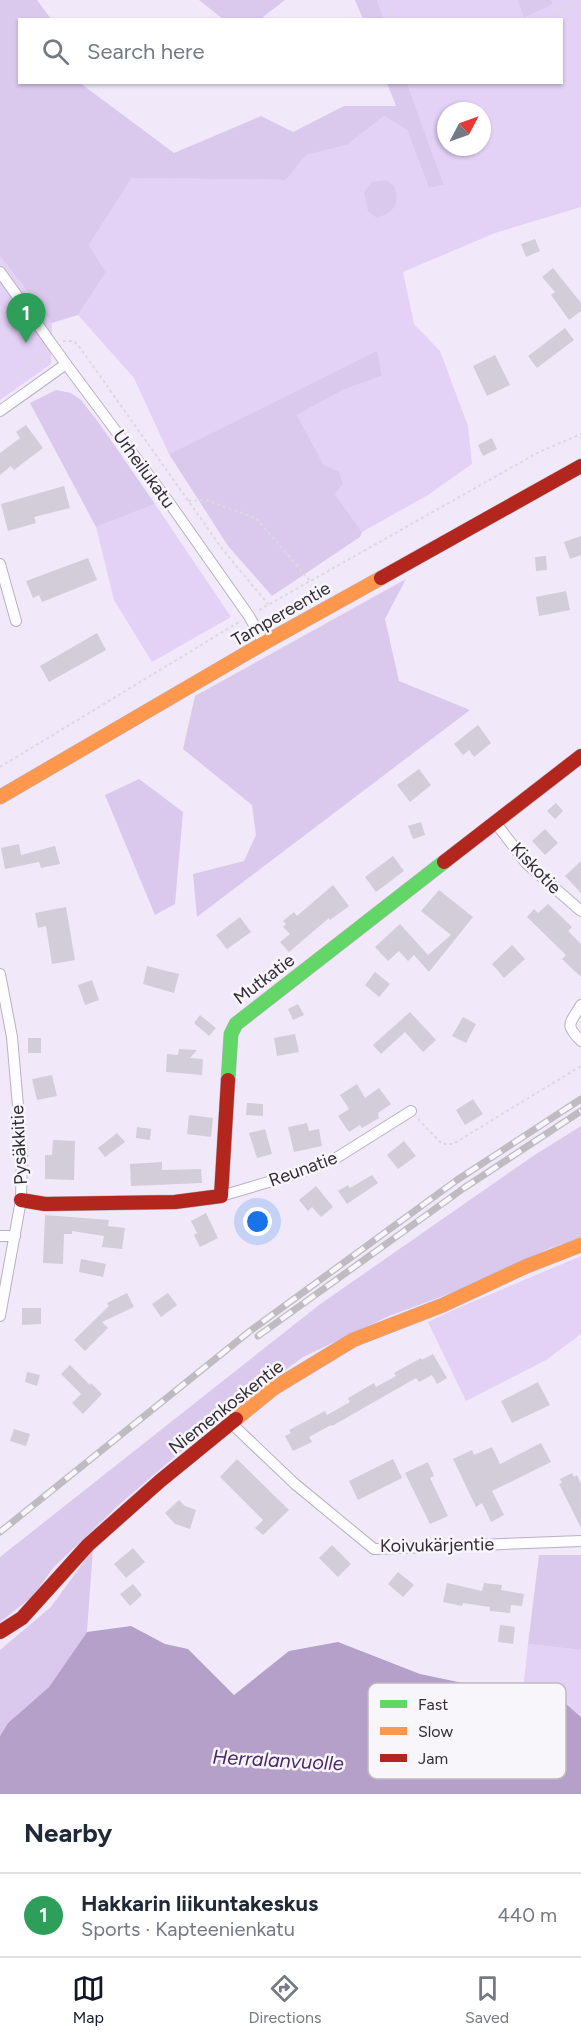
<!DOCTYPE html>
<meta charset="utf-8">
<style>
body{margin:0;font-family:Figtree,sans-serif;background:#f2f2f3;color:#1f2937}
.compass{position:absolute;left:437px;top:102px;width:54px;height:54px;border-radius:50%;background:#fff;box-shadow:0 2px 4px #0004;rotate:49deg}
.you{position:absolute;left:258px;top:1222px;width:21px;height:21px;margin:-15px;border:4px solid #fff;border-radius:50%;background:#1a73e8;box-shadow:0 0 0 9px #1a73e833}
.badge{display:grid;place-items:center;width:39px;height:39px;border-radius:50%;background:#111827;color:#fff;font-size:20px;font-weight:700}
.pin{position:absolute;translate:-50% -50px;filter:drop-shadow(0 2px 3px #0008)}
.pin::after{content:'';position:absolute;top:32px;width:21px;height:18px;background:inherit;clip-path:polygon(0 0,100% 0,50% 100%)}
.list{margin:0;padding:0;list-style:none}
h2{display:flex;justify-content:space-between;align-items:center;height:78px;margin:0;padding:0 24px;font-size:26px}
h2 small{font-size:20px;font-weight:400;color:#747a83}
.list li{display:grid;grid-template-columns:39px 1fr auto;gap:18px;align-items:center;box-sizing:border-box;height:84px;padding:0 24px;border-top:2px solid #e0e1e3}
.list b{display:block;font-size:22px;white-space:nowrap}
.list p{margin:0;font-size:20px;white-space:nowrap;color:#747a83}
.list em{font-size:20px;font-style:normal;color:#747a83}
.icon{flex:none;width:33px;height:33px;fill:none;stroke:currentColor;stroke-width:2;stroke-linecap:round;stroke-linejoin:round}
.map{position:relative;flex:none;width:581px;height:1794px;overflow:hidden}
.search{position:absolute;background:#fff;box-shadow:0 2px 4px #0004;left:18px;right:18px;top:18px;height:66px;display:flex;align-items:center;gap:15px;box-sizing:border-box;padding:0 21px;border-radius:0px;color:#747a83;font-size:22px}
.sheet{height:162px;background:#fff}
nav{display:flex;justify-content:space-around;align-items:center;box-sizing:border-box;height:84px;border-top:2px solid #e0e1e3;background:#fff;font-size:16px;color:#747a83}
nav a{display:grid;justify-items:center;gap:3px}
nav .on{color:#111827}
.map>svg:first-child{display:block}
.green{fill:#e4d1f6;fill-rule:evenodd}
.forest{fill:#dbc9ed}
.water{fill:#b4a0c8}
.building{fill:#d3ccd9}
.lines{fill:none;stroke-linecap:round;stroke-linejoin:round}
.street-casing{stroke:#b8b1be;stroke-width:12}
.fast-casing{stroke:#b8b1be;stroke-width:15}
.slow-casing{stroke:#b8b1be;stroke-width:15}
.jam-casing{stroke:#b8b1be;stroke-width:15}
.path{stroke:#dbd9dd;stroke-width:2;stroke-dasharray:3 3;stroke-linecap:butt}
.street{stroke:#fdfcfe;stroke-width:10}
.fast{stroke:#63d668;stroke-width:14}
.slow{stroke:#ff974d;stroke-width:14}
.jam{stroke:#b3261e;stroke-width:14}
.rail-casing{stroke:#bebcc0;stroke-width:7}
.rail{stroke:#f8f5fb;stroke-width:4.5;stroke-dasharray:14;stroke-linecap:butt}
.labels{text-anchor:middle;stroke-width:5;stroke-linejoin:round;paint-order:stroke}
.street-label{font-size:18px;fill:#312c36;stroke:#f8f5fb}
.water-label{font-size:20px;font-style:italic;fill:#4b2766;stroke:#f8f5fb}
.key{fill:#f8f5fb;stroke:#bcb9c0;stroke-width:1.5}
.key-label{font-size:16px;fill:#312c36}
</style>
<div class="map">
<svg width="581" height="1794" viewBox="0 0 581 1794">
<rect width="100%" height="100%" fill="#f1e9f9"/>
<!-- green -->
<g class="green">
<path d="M377,0h140l7,18 28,-14 -1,-4h30v207l-86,26 -92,39 11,52 26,27 28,75 4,38 -44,31 -66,37 -27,-38 -11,-29 -27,-50 46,-25 39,-14 -6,-24 -207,102 -35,-76 -56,-63 28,-43 -17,-27 43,-67 154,2 20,-25 41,-10 37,-29 23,14 22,58 15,-3 -37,-102 155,-1v-62l-178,-1zM446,111h36v36h-36z"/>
<path d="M0,256l52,67 -1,41 -51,36z"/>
<path d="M155,504l76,113 -79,45 -38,-62 -18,-73z"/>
<path d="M581,1256v78l-35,26 -80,41 -38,-79 30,-14z"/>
<path d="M528,1644l53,6v67l-16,-14 -43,-4z"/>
</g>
<!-- forest -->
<g class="forest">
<path d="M0,0h37l14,19 -31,1v62l60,1 94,70 87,-37 32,16 51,-26h52l-9,-23h20l37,102 -15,3 -22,-58 -23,-14 -37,29 -41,10 -20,25 -154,-2 -43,67 17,27 -28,43 -26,8 -52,-67z"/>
<path d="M199,0h86l-22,17 2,2h-42z"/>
<path d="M355,0h22l7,19h-21z"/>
<path d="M517,0h34l2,4 -29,14z"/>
<path d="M386,180l8,6c7,17 0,26 -17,32l-9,-7 -4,-19 8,-10z"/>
<path d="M377,351l5,25 -39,14 -46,25 27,50 15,7 4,12 -8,10 27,38 -2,5 -88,59 -44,-50 -59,-92z"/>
<path d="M56,390l15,3 10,7 18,23 56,81 -59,23 -66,-124z"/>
<path d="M406,579l-21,40 14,62 71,29 -273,207 -4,-43 51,-13 12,-26 -4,-30 -69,-56 12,-53z"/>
<path d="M139,779l44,33 -8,92 -20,11 -50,-120z"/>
<path d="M581,1126v112l-31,10 -85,40 -76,28 -86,41 -91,68 -91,78 -67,64 -22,30 -32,25v-65l319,-252 214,-149z"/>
<path d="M93,1549l-6,83 -38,55 -41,36 -8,13v-86l51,-43z"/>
<path d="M539,1555h42v95l-53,-6z"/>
</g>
<!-- water -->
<path class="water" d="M131,1626l34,18 23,5 46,46 55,-44 49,-9 82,32 57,12 45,13 43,4 16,14v77h-581v-58l8,-13 41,-36 38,-55z"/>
<!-- building -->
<g class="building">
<path d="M535,239l5,12 -14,6 -5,-13z"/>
<path d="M553,268l28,35v8l-12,9 -18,-25 4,-3 -13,-15z"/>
<path d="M565,328l9,12 -37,28 -9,-12z"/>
<path d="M495,355l15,30 -23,11 -14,-30z"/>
<path d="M26,425l17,23 -29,22 -3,-4 -11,9v-22l20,-15 -4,-6z"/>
<path d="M492,438l5,11 -14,7 -5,-11z"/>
<path d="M64,486l6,22 -36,9 2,6 -28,8 -7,-27z"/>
<path d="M581,536v19l-11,4 -6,-17z"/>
<path d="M546,556l1,14 -11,1 -1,-14z"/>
<path d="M88,558l9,22 -55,22 -3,-7 -6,3 -7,-17z"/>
<path d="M566,591l4,19 -31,6 -3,-19z"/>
<path d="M97,633l9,17 -57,32 -9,-16z"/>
<path d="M478,725l13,18 -17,14 -5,-7 -6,5 -9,-11z"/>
<path d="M419,769l12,16 -21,17 -13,-17z"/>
<path d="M556,803l7,8 -8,8 -8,-8z"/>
<path d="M421,822l4,13 -12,4 -5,-13z"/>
<path d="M545,829l13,14 -13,12 -13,-14z"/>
<path d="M19,844l2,11 34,-9 5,18 -19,4 -2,-6 -34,7 -4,-21z"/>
<path d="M393,856l11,15 -28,21 -11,-15z"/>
<path d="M581,861v32l-16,-17z"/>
<path d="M333,885l16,21 -19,14 -1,-2 -40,34 -9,-10 10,-8 -7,-7 3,-3 -3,-3 11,-9 3,4z"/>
<path d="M439,890l34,27 -44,55 -15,-17 -6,6 -9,-10 -11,10 -13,-14 25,-23 28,31 23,-20 -30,-24z"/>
<path d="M548,904l24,23 -4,4 13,13v33l-19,-18 4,-4 -39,-38 7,-8 4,4z"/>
<path d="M66,907l9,53 -23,4 -6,-38 -8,2 -3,-15z"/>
<path d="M240,917l11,15 -24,17 -11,-14z"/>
<path d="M512,945l13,14 -21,19 -12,-14z"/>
<path d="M147,966l32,8 -5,19 -31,-9z"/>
<path d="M375,972l15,12 -11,13 -14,-12z"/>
<path d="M92,980l7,20 -14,5 -7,-20z"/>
<path d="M298,1004l6,11 -11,5 -5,-11z"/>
<path d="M410,1012l26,28 -13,12 -18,-20 -24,22 -8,-9z"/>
<path d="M200,1015l16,13 -7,8 -15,-13z"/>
<path d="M463,1017l13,7 -10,19 -14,-7z"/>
<path d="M295,1034l4,18 -22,4 -3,-18z"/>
<rect x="28" y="1038" width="13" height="15"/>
<path d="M179,1049l18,1 -7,8 13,1 -1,16 -36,-3 1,-18 11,1z"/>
<path d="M52,1075l5,21 -20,4 -5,-21z"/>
<path d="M357,1084l8,14 14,-10 12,16 -13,9 1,5 -17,10 -2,-3 -11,7 -11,-16 11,-7 -9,-14z"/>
<path d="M473,1099l10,15 -18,11 -9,-15z"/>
<path d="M247,1103l16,1v12l-17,-1z"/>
<path d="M189,1115l24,3 -2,19 -24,-3z"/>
<path d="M307,1123l2,8 10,-2 3,17 -28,6 -6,-25z"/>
<path d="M137,1127l14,2 -1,11 -14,-2z"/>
<path d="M265,1129l7,25 -15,4 -8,-25z"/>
<path d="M117,1133l8,9 -20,15 -7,-9z"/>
<path d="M53,1140l22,1 -1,39 -29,-1v-24h7z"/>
<path d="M404,1141l12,15 -18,13 -11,-14z"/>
<path d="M162,1162v8l39,-1 1,14 -71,3 -1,-22z"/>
<path d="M372,1175l6,8 -31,21 -9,-13 10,-6 2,3z"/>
<path d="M316,1186l17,21 -12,10 -9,-10 -4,4 -9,-11z"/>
<path d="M206,1213l12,25 -18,9 -6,-12 3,-2 -6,-12z"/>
<path d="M45,1215l64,5 -1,6 17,2 -3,21 -20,-2 2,-11 -32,-5v3h-8l-1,30 -20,-1z"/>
<path d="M81,1259l25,5 -3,13 -24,-5z"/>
<path d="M127,1293l7,14 -32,15 6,6 -23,23 -11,-11 35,-34 -2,-3z"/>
<path d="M168,1293l9,12 -16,12 -9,-13z"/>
<path d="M22,1308h19v16l-19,1z"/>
<path d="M433,1354l14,24 -10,6 -5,-9 -13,7 -3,-4 -84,48 -1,-1 -22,12 3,5 -19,9 -8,-15 6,-3 -2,-3 36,-19 2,4 23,-13 -2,-4 26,-15 2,4 20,-11 -2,-3 27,-15 1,2z"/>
<path d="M70,1365l20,20 1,-2 11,11 -19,20 -11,-11 9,-9 -20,-20z"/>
<path d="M27,1372l13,3 -3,11 -12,-4z"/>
<path d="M538,1382l12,23 -38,18 -11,-22z"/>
<path d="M14,1429l16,5 -4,12 -16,-5z"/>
<path d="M541,1443l10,19 -59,29 12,24 -13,7 -9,-19 -6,4 -23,-48 19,-9 2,5 18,-8 8,17z"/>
<path d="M237,1459l52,51 -26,25 -8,-7 8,-8 -43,-43z"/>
<path d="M393,1459l9,19 -44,22 -9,-19z"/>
<path d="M428,1462l6,14 -4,2 18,38 -18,8 -25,-51z"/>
<path d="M572,1473l2,4 3,-2 4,9v44l-22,-44 3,-1 -2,-4z"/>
<path d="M179,1500l6,6 11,4 -6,19 -15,-5 -10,-11z"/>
<path d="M332,1545l19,19 -13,13 -19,-19z"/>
<path d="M133,1548l12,14 -19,16 -12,-14z"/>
<path d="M398,1572l16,13 -11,12 -15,-13z"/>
<path d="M447,1583l35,8 2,-8 18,2 -1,5 23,4 -2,12 -11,-1 -1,8 -20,-2v-4l-27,-4 -1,3 -19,-4z"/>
<path d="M133,1584l9,11 -12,11 -10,-12z"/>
<path d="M500,1625l15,2 -2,17 -15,-2z"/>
</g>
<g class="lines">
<defs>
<g id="street">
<path d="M0,272l66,92"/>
<path d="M0,411l66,-47 102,137 81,115 15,27"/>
<path d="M0,564l16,57"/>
<path d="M495,822l32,42 54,47"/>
<path d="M0,974l12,63 10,115 -1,48 -21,116"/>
<path d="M581,1005c-11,19 -17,19 0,36"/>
<path d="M221,1196l78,-23 34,-13 78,-49"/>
<path d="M0,1236h15"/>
<path d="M232,1424l63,60 79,65 207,-8"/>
</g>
<path id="fast" d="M228,1080l3,-46 5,-10 208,-162"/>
<g id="slow">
<path d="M0,797l264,-154 117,-65"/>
<path d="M236,1419l38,-31 79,-48 90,-35 84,-39 54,-21"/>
</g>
<g id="jam">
<path d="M381,578l200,-112"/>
<path d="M444,862l137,-106"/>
<path d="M21,1200l24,4 130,-2 46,-6 7,-116"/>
<path d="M0,1632l22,-14 66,-73 72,-64 76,-62"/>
</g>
</defs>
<!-- street casing -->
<use href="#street" class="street-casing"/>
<!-- fast casing -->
<use href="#fast" class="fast-casing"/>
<!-- slow casing -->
<use href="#slow" class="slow-casing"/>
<!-- jam casing -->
<use href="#jam" class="jam-casing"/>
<!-- path -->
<g class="path">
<path d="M386,0l8,20"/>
<path d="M540,20l41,-17"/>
<path d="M63,341h11l7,8 142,201 45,54"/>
<path d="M0,386l44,-32"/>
<path d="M188,501l18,-1 50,18 55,64"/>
<path d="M259,610l280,-158 42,-18"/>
<path d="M0,767l239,-145"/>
<path d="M418,1119l24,25h11l128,-78"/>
</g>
<!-- street -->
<use href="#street" class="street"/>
<!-- fast -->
<use href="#fast" class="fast"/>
<!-- slow -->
<use href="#slow" class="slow"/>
<!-- jam -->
<use href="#jam" class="jam"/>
<defs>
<g id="rail">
<path d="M258,1336l206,-148 117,-77"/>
<path d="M0,1532l250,-201 207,-151 124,-81"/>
</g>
</defs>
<!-- rail casing -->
<use href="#rail" class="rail-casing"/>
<!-- rail -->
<use href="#rail" class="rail"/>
</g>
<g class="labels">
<!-- street labels -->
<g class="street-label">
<text transform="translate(144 469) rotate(54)" y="6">Urheilukatu</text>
<text transform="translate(281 614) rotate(-30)" y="6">Tampereentie</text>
<text transform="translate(536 868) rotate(46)" y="6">Kiskotie</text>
<text transform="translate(264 979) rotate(-37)" y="6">Mutkatie</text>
<text transform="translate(19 1145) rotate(-93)" y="6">Pysäkkitie</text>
<text transform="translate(303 1169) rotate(-20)" y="6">Reunatie</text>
<text transform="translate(226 1407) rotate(-38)" y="6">Niemenkoskentie</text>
<text transform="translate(437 1545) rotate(-1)" y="6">Koivukärjentie</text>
</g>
<!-- water labels -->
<g class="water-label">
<text transform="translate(278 1760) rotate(3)" y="7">Herralanvuolle</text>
</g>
</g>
<!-- legend -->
<rect x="368" y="1683" width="198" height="96" rx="9" class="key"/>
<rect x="380" y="1700" width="27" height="8" fill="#63d668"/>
<rect x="380" y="1727" width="27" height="8" fill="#ff974d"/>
<rect x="380" y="1754" width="27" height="8" fill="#b3261e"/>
<g class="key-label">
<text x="418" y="1710">Fast</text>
<text x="418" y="1737">Slow</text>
<text x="418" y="1764">Jam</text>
</g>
</svg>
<svg class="compass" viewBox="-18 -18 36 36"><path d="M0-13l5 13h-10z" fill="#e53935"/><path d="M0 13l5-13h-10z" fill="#747a83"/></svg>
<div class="you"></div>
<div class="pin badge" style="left:26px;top:343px;background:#2e9e5b">1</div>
<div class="search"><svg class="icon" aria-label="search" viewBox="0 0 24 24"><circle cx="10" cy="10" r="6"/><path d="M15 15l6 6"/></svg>Search here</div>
</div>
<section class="sheet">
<h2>Nearby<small></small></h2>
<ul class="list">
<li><span class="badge" style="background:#2e9e5b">1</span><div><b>Hakkarin liikuntakeskus</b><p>Sports · Kapteenienkatu</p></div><em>440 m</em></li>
</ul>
</section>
<nav>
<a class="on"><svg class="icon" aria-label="map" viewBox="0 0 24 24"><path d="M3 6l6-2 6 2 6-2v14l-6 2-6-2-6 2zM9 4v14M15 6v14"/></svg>Map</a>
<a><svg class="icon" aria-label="directions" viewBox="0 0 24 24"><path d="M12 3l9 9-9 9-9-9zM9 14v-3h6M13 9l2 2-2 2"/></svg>Directions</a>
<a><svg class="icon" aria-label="saved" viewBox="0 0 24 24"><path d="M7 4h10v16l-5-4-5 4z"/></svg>Saved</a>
</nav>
